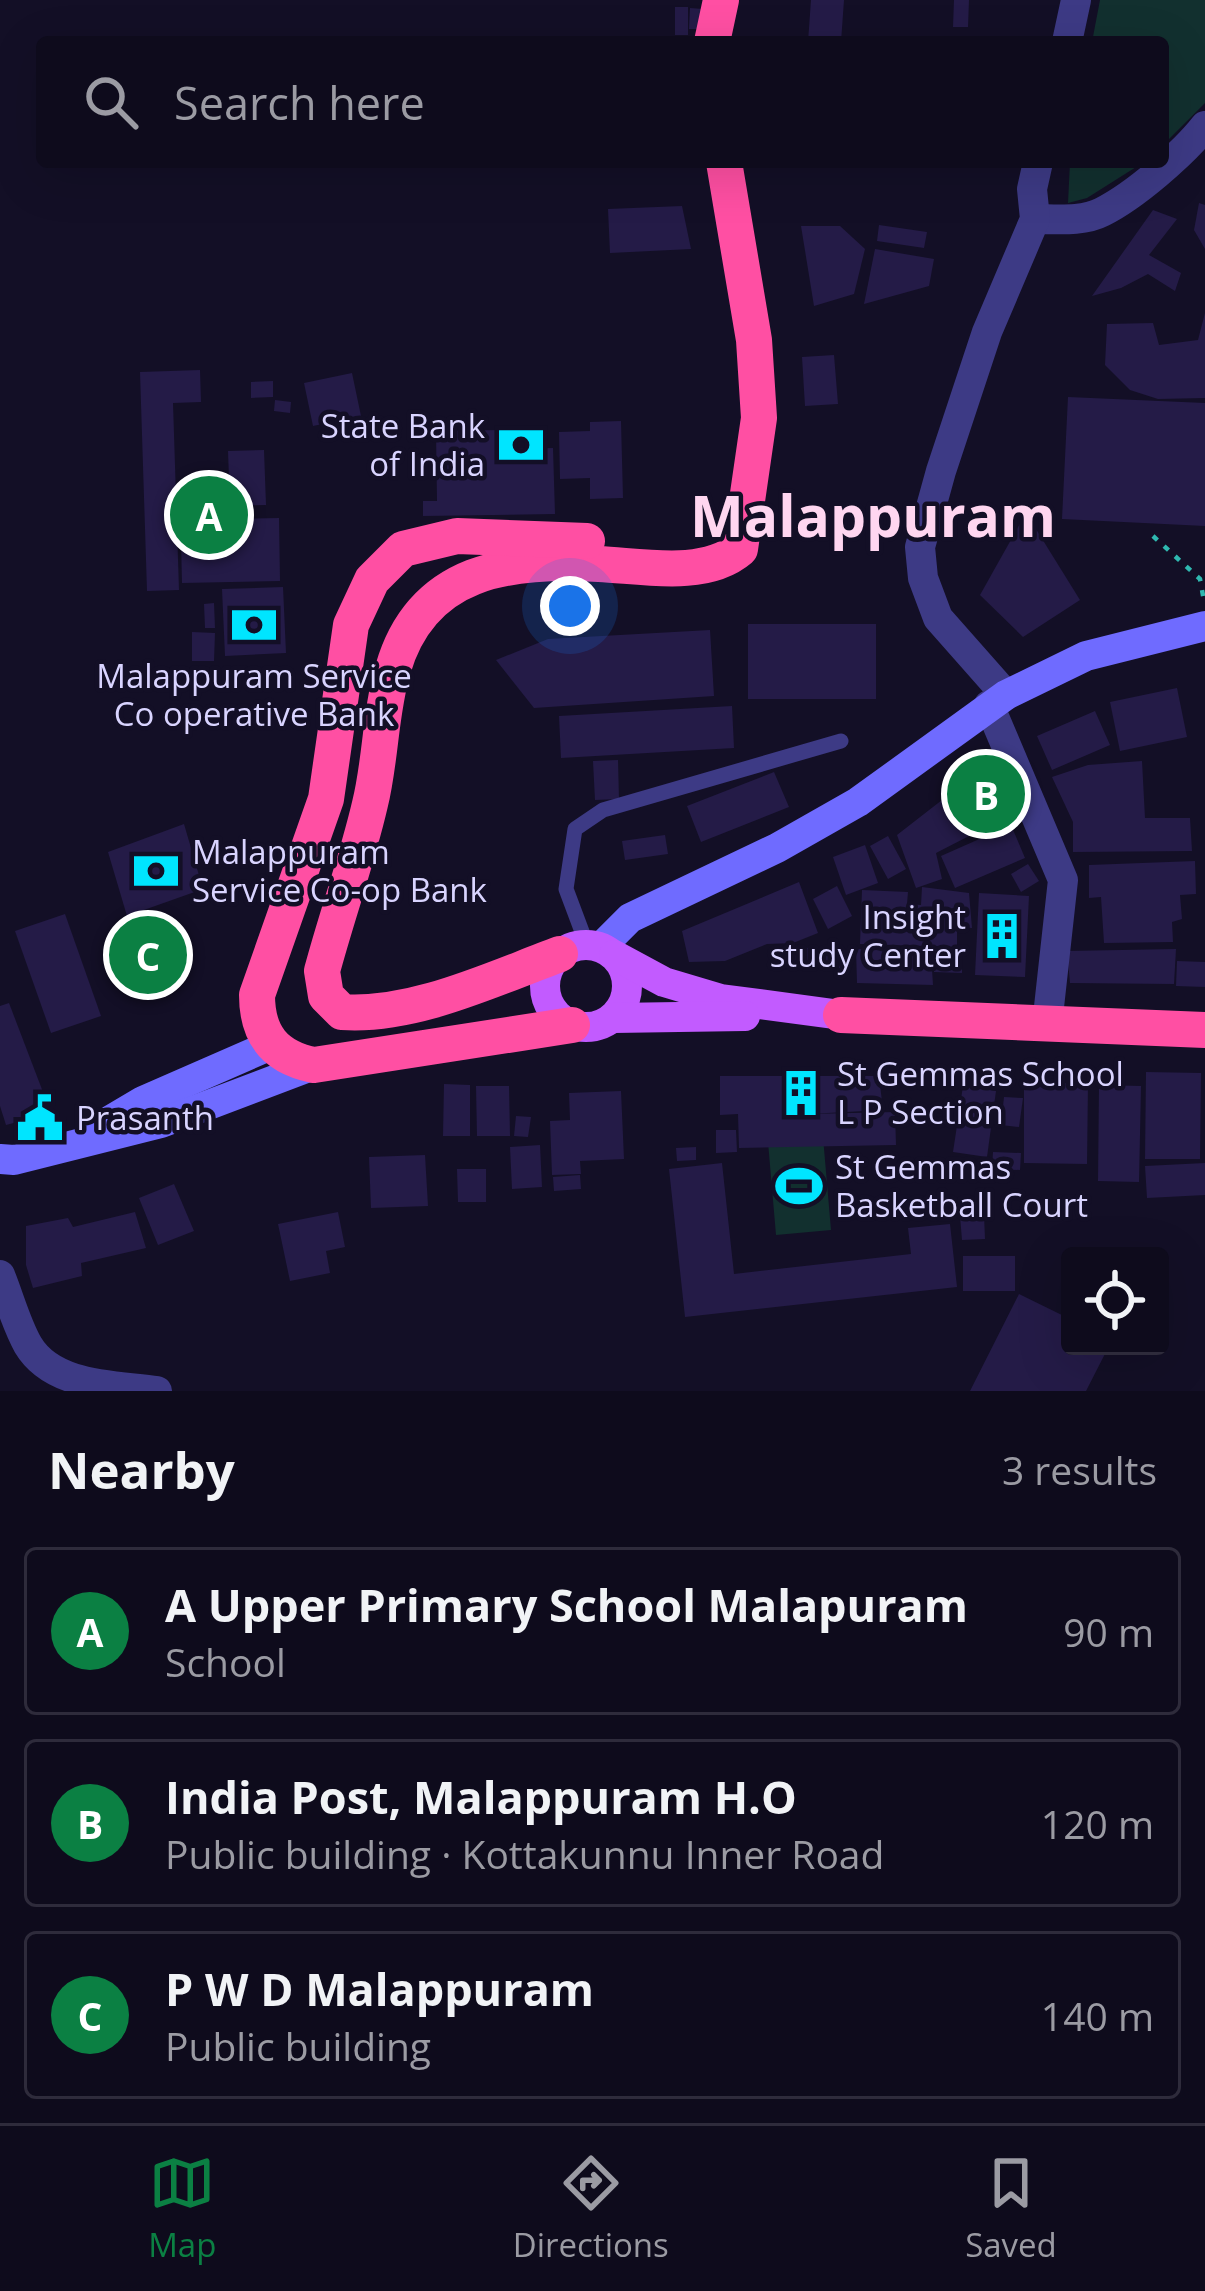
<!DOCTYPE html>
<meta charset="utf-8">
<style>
body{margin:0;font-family:"Open Sans",sans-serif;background:#171425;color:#f1f3f6}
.controls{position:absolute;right:36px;bottom:36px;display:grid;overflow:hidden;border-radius:12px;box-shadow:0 12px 48px #0002}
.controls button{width:108px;height:108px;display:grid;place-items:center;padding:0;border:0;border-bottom:3px solid #2e2b3b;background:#0e0b1c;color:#f1f3f6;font:60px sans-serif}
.you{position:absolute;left:570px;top:606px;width:42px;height:42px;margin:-30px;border:9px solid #fff;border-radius:50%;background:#1a73e8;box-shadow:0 0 0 18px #1a73e833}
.badge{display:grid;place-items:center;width:78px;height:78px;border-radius:50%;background:#0b8043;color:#fff;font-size:39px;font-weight:700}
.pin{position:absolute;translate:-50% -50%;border:6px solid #fff;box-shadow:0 3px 12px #0006}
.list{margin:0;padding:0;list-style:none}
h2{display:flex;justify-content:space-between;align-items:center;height:156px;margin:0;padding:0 48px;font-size:51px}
h2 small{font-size:39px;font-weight:400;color:#9b9ba3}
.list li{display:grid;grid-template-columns:78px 1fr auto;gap:36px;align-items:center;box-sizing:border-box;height:168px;margin:0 24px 24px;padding:0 24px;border:3px solid #2e2b3b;border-radius:12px}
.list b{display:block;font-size:45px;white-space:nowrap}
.list p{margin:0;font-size:39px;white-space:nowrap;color:#9b9ba3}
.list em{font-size:39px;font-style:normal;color:#9b9ba3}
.icon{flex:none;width:66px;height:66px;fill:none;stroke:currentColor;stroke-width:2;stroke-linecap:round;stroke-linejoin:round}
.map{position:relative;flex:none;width:1205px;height:1391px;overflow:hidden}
.search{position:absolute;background:#0e0b1c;box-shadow:0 12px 48px #0002;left:36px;right:36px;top:36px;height:132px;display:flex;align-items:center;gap:30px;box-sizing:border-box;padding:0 42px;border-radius:12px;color:#9b9ba3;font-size:45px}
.sheet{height:732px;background:#0e0b1c}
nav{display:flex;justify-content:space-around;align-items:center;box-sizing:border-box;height:168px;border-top:3px solid #2e2b3b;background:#0e0b1c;font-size:33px;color:#9b9ba3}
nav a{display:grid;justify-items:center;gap:6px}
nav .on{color:#0b8043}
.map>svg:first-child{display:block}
.green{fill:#12302f}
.building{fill:#241b47}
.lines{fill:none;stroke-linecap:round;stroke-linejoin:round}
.path{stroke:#2fb8b0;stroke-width:4.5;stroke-dasharray:6 9;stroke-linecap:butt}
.lane{stroke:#3d3a85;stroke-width:15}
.street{stroke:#3d3a85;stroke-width:30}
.secondary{stroke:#6f6bff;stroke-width:30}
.primary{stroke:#c25bff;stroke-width:30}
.highway{stroke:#ff4fa3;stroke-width:36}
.labels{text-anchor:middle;stroke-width:9;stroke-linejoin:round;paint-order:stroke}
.poi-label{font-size:33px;fill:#d9d4ff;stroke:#130f26;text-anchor:start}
.town-label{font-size:57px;font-weight:bold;fill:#ffd6f0;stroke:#130f26}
</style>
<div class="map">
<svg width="1205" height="1391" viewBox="0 0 1205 1391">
<rect width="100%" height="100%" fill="#130f26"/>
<!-- green -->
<g class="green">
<path d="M1100,0h105v103l-42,42v-103h-71z"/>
<path d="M1070,162h74l-57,36 -19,5z"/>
<path d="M823,1137l8,93 -55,5 -8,-93z"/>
</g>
<!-- building -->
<g class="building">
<path d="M811,0h33l-3,42h-33z"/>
<path d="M954,0h15l-1,27h-15z"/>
<rect x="675" y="7" width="13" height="28"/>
<path d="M690,8l13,1 -1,20h-13z"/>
<path d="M1199,203l6,2v44l-11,-19z"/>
<path d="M682,206l9,43 -81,4 -2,-44z"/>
<path d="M1153,210l24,9 -28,36 32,18 -6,18 -27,-17 -27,14 -29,8z"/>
<path d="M879,225l48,7 -3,16 -47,-7z"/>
<path d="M801,226h39l25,23 -11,45 -40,12z"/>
<path d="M875,249l59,10 -5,27 -65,18z"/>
<path d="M1205,313v85l-47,1 -28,-9 -25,-25 2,-41 46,-1 6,22 39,-5z"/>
<path d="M834,355l4,49 -33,2 -3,-49z"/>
<path d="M200,370l1,32 -28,1 6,187 -32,1 -7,-219z"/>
<path d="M352,373l9,43 -48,10 -9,-43z"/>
<path d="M273,381v16l-22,1v-16z"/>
<path d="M1068,397l137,6v123l-143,-7z"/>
<path d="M275,400l16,2 -1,11 -16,-2z"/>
<path d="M621,421l2,77 -33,1v-21l-30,1 -1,-47 31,-1v-9z"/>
<path d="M501,430l1,19 51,-1 2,66 -132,2v-15h14l-1,-70z"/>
<path d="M264,450l2,55 -36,1 -2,-55z"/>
<path d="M1026,513l54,87 -57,37 -43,-42z"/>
<path d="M279,518l1,63 -98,2 -1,-42 57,-2v-20z"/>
<path d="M283,587l3,66 -61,3 -3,-67z"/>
<path d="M214,603l1,25h-10l-1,-24z"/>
<rect x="748" y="624" width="128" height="75"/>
<path d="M710,630l4,66 -180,12 -38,-48 52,-21z"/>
<path d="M192,632l23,1 -1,28h-22z"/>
<path d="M1177,688l10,49 -67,14 -10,-49z"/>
<path d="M732,706l2,42 -173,10 -2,-42z"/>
<path d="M1095,711l15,34 -58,25 -15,-34z"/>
<path d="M618,760l1,39 -24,1 -2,-39z"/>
<path d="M1142,761l3,57h45l2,33 -119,1v-30l-21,-45 36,-12z"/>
<path d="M993,764l19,45 -33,14 -20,-44z"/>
<path d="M774,772l15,35 -88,35 -14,-36z"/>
<path d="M951,793l20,42 -35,18 6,26 -26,9 -19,-53z"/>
<path d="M184,824l19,65 -76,27 -19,-64z"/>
<path d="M1011,825l14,33 -70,30 -14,-32z"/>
<path d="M665,835l3,19 -43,6 -3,-19z"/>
<path d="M888,836l18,33 -18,10 -18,-33z"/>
<path d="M865,845l13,38 -32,12 -13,-38z"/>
<path d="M1195,861l1,33 -16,1 2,24 -10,3 1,20 -69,1 -3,-46 -12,1v-33z"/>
<path d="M1028,864l11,17 -18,11 -10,-18z"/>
<path d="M799,882l19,51 -25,10 -26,1 -42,17 -36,1 -7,-31z"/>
<path d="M837,886l15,30 -24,13 -15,-30z"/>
<path d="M922,887l47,6 3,35 -15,-1v20l-97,-3 2,-54 46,2 -1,12 14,1z"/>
<path d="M979,893l50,3 -4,81 -50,-2z"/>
<path d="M65,914l36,102 -50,17 -36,-102z"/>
<path d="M165,914l12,39 -15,4 9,29 -31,9 -21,-67z"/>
<path d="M770,947l44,1v16l-44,-1z"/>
<path d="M856,949l75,3 2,33 -76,-2z"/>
<path d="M1176,949l-2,35 -104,-1 -3,-32z"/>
<path d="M934,950l28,1v22l-28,-1z"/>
<path d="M824,952l23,1 -1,17 -23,-1z"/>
<path d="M1177,961l28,1v25l-29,-1z"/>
<path d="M9,1003l42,110 -45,12 -6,-19v-100z"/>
<path d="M1146,1072l55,1 -1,86h-55z"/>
<path d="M720,1076h159l4,34 -74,4 86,-2 1,33 -157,3 -1,-34 -18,1z"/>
<path d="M1024,1083h64l-1,81 -63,-1z"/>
<path d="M444,1084l26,1v51h-27z"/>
<path d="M1099,1085l42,1 -2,96 -41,-1z"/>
<path d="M476,1086h33l1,50h-33z"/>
<path d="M963,1086l33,5 -9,66 -34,-5z"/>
<path d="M621,1091l3,68 -44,2 1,13 -29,1 -2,-54 20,-1 -1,-27z"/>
<path d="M1004,1097l19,1 -4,29 -18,-2z"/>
<path d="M516,1116l15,1 -3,20 -14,-1z"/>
<path d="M716,1130h20l1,22 -21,1z"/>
<path d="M540,1145l2,42 -30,2 -2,-42z"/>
<path d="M696,1147v13l-19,1 -1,-13z"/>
<path d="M993,1152l28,1 -1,17 -28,-1z"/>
<path d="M425,1155l3,51 -57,2 -2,-51z"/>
<path d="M722,1163l12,111 177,-20 -3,-26 42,-4 7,63 -272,30 -16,-148z"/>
<path d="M1205,1163v32l-58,3 -2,-32z"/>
<path d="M457,1169h29v33h-28z"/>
<path d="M580,1175l1,14 -27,2 -1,-14z"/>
<path d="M174,1184l20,47 -36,14 -19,-47z"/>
<path d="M135,1212l11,36 -65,15 1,13 -49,12 -7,-23v-39l42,-8 5,9z"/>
<path d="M338,1212l7,35 -19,4 4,22 -40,8 -12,-57z"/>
<path d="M984,1215l1,24 -23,1 -2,-24z"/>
<rect x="963" y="1256" width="52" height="35"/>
<path d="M1019,1294l51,25v27h39l-23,45h-116z"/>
</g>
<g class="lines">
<!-- path -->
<path class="path" d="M1153,536l47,43 4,22"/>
<!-- lane -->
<path class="lane" d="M587,945l-21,-56 9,-60 28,-19 238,-69"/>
<!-- street -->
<g class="street">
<path d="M1067,42l9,-42"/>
<path d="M1035,219c21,0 48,3 67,-7 32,-16 81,-58 103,-86"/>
<path d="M1006,695l-68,-77 -15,-40 -3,-31 21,-76 46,-139 48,-113 -3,-30 6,-27"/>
<path d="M989,705l74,175 -16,145"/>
<path d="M0,1275c9,22 16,49 28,70 25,42 86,40 129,46"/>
</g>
<!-- secondary -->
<g class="secondary">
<path d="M601,947l29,-29 147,-70 81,-46 148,-107 80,-39 119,-30"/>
<path d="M94,1130l49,-29 128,-56"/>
<path d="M0,1159l14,1 147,-37 153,-58"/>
</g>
<!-- primary -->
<g class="primary">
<circle cx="586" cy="986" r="41"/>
<path d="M614,955l50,27 57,17 120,16"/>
<path d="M613,1018l132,-2"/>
</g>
<!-- highway -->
<g class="highway">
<path d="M712,42l9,-42"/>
<path d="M560,954c-68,25 -146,63 -218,58l-16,-16 -4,-25c15,-56 35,-111 48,-167 11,-44 10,-92 23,-135 29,-100 116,-110 206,-105 43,2 106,15 141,-15l19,-131 -5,-78 -30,-178"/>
<path d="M841,1015l364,15"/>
<path d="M572,1025l-258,40c-39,-8 -57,-30 -57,-70l69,-196 25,-174 21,-45 31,-31 54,-13 130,5"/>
</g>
</g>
<!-- icons -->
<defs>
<symbol id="bank-bare" viewBox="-9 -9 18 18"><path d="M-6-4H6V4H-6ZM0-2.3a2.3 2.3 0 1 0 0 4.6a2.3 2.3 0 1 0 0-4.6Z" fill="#00e5ff" stroke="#130f26" stroke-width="2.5" paint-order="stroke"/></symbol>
<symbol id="building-bare" viewBox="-9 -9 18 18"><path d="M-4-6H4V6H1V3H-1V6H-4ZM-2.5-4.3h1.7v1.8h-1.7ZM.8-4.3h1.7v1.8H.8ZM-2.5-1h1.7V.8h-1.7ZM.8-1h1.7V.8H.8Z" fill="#00e5ff" stroke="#130f26" stroke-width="2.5" paint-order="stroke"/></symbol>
<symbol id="civic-bare" viewBox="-9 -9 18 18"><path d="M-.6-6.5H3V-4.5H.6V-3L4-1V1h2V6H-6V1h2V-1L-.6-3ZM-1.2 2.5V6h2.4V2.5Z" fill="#00e5ff" stroke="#130f26" stroke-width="2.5" paint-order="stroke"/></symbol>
<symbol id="stadium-bare" viewBox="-9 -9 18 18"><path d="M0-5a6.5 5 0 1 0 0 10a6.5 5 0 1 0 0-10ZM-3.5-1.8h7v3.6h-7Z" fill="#00e5ff" stroke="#130f26" stroke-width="2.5" paint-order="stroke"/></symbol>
</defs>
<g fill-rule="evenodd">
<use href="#bank-bare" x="488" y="412" width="66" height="66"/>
<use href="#bank-bare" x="221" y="592" width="66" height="66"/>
<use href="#bank-bare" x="123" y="838" width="66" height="66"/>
<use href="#building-bare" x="969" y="903" width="66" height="66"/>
<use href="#building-bare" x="768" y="1060" width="66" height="66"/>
<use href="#civic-bare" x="7" y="1085" width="66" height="66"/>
<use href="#stadium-bare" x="766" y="1153" width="66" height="66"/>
</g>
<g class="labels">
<!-- poi labels -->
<g class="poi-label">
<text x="485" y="438" text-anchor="end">State Bank<tspan x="485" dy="38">of India</tspan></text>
<text x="254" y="688" text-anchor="middle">Malappuram Service<tspan x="254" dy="38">Co operative Bank</tspan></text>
<text x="192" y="864">Malappuram<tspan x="192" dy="38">Service Co-op Bank</tspan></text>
<text x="966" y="929" text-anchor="end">Insight<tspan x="966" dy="38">study Center</tspan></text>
<text x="837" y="1086">St Gemmas School<tspan x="837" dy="38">L P Section</tspan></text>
<text x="76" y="1130">Prasanth</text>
<text x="835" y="1179">St Gemmas<tspan x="835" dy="38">Basketball Court</tspan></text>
</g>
<!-- town labels -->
<g class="town-label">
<text x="873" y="537">Malappuram</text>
</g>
</g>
</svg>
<div class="controls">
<button><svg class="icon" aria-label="locate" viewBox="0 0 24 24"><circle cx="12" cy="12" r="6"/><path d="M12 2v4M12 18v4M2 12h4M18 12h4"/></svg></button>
</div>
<div class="you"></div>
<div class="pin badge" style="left:209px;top:515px">A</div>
<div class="pin badge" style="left:986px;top:794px">B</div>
<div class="pin badge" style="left:148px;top:955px">C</div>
<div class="search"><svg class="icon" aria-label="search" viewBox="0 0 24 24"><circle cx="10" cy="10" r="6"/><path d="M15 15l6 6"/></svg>Search here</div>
</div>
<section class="sheet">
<h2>Nearby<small>3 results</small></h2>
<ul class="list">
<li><span class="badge">A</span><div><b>A Upper Primary School Malapuram</b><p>School</p></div><em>90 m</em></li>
<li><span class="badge">B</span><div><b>India Post, Malappuram H.O</b><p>Public building · Kottakunnu Inner Road</p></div><em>120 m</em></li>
<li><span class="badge">C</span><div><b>P W D Malappuram</b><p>Public building</p></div><em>140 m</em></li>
</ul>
</section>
<nav>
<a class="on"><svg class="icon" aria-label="map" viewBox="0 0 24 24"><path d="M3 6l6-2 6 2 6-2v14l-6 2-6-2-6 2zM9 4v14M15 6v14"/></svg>Map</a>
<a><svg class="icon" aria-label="directions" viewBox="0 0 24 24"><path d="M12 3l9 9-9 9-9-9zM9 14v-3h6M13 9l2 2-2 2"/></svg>Directions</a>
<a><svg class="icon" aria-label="saved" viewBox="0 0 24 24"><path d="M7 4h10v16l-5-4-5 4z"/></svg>Saved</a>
</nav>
